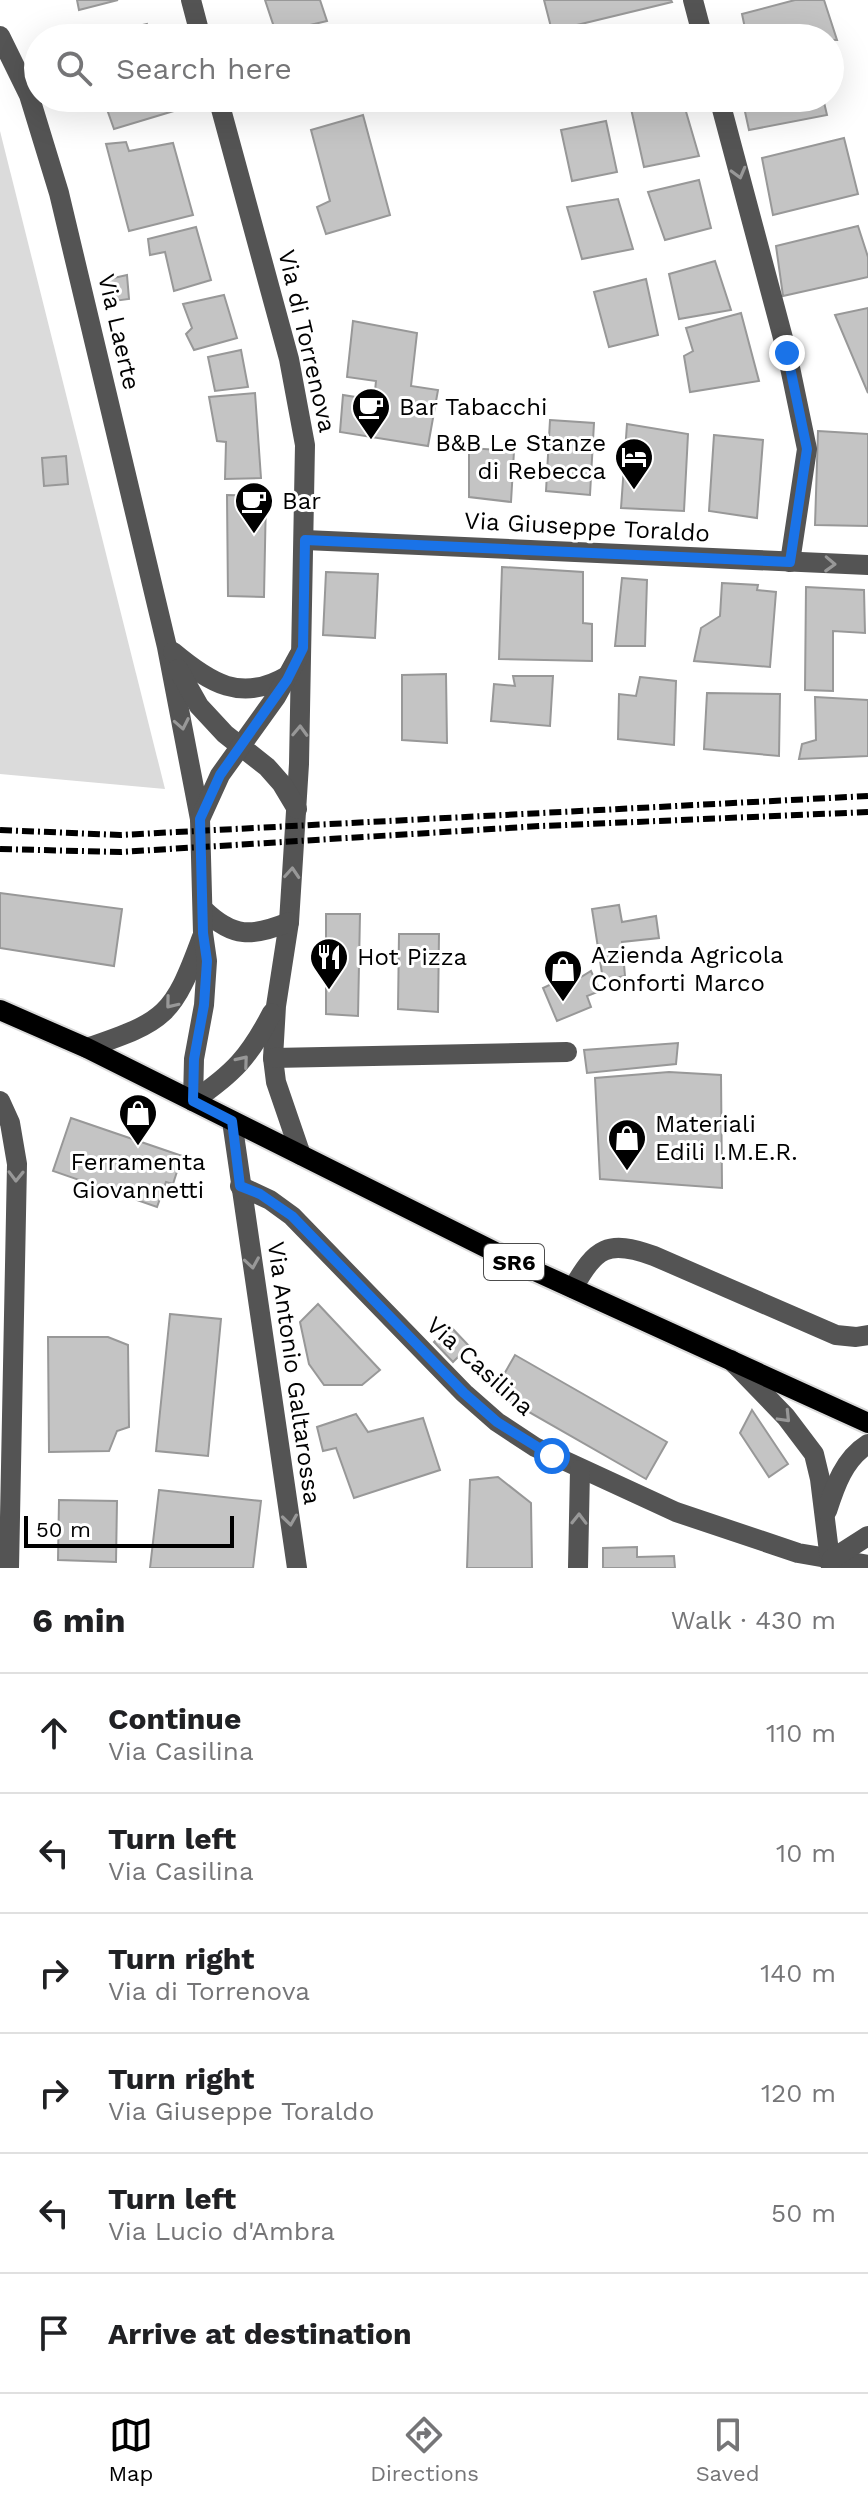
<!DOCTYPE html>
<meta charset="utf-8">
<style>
body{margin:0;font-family:"Work Sans",sans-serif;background:#f2f2f2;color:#202124}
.scale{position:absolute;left:24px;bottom:20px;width:210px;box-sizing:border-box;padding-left:8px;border:4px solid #000;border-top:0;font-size:22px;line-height:28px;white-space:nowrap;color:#000;-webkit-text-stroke:6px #fff;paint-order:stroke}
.stop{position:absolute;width:24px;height:24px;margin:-18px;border:6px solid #1a73e8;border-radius:50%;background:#fff}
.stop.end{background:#1a73e8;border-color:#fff;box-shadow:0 2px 8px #0008}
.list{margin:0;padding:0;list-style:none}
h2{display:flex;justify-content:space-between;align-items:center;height:104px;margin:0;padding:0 32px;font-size:34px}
h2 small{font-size:26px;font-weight:400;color:#757577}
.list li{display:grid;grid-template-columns:52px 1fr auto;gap:24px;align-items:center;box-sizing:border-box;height:120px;padding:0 32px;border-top:2px solid #e0e0e0}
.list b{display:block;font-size:30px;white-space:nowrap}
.list p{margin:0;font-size:26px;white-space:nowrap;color:#757577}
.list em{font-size:26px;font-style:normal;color:#757577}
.icon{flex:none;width:44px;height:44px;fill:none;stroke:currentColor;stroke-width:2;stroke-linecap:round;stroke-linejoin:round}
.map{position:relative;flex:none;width:868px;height:1568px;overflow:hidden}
.search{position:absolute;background:#fff;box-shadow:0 8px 32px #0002;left:24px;right:24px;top:24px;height:88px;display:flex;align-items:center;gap:20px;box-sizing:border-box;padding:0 28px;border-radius:44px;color:#757577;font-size:30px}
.sheet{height:824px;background:#fff}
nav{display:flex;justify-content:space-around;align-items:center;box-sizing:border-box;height:112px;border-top:2px solid #e0e0e0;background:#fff;font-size:22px;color:#757577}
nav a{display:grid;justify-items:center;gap:4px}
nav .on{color:#000}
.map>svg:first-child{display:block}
.green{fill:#dbdbdb}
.building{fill:#c4c4c4;stroke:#989898;stroke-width:2}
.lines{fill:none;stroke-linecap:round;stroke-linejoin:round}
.major-casing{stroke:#dbdbdb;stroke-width:24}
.minor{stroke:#545454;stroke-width:20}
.major{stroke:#000;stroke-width:20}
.rail{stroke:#000;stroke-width:6;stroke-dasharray:12 4 2 4;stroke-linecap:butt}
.oneway{stroke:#989898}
.route{stroke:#1a73e8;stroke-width:10}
.labels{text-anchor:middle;stroke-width:6;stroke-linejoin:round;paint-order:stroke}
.shield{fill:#fff;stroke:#4c4c4c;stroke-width:2}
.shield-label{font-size:22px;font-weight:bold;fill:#000}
.street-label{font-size:24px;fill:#000;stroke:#fff}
.poi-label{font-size:24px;fill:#000;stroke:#fff;text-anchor:start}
</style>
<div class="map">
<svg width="868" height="1568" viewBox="0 0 868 1568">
<rect width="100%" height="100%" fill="#fff"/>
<!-- green -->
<path class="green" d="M0,131l165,658 -165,-15z"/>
<!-- building -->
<g class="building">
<path d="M77,0h41l-39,10z"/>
<path d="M265,0h55l7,21 -51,12z"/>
<path d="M544,0h127l1,2 -120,29z"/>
<path d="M795,0h29l13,40 -90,-2 -5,-24z"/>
<path d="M147,24l5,14h-64z"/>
<path d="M103,98h70l4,12 -63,19z"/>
<path d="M661,98h21l17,58 -55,11 -14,-63z"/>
<path d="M742,98h81l4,17 -78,15z"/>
<path d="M363,115l27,100 -64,19 -9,-27 13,-6 -19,-71z"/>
<path d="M606,121l11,51 -45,9 -11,-51z"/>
<path d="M844,138l14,56 -85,21 -11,-57z"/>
<path d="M126,142l3,9 44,-8 20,72 -64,16 -23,-87z"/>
<path d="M699,180l12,48 -46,12 -17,-48z"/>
<path d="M618,199l15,50 -51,10 -15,-52z"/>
<path d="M858,226l10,31v20l-85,19 -7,-50z"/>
<path d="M196,227l15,53 -37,11 -9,-39 -15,3 -2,-16z"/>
<path d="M715,261l16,49 -52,9 -10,-45z"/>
<path d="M127,275l2,24 -15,2 -5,-22z"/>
<path d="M646,279l12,56 -49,12 -15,-55z"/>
<path d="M224,295l13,43 -43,12 -8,-16 6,-6 -9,-24z"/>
<path d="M868,308v85l-33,-78z"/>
<path d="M741,313l18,68 -69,11 -6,-36 9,-5 -7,-23z"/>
<path d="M353,321l64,12 -6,53 27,4 -10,56 -88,-14 3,-37 31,5 2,-19 -29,-4z"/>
<path d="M241,350l7,37 -33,4 -7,-34z"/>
<path d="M255,393l6,85 -36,1 1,-37 -9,-1 -8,-44z"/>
<path d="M550,420l44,3 -4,72 -44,-4z"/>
<path d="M627,424l61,10 -4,77 -63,-3z"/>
<path d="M818,431l50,3v92l-53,-1z"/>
<path d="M714,435l49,5 -6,78 -48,-7z"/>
<path d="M469,448l45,3 -3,51 -42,-5z"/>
<path d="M66,456l2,28 -24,2 -2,-28z"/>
<path d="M227,495l39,1 -2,101 -36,-1z"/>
<path d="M502,567l81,5v51l9,1v37l-93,-2z"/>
<path d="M326,572l52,2 -3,64 -52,-3z"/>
<path d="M622,578l25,2 -2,66h-30z"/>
<path d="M722,583l36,2 -1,5 19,2 -6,75 -76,-6 7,-33 19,-12z"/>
<path d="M806,587l58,3 1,43 -32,-2v60l-28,-1z"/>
<path d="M446,674l1,69 -45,-3v-65z"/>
<path d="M513,676h40l-3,50 -59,-5 3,-37 21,2z"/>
<path d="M640,677l36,4 -2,64 -56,-6 1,-45 17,2z"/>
<path d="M707,693l73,1 -1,62 -75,-7z"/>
<path d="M815,697l53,3v56l-69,3 3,-15 14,-4z"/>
<path d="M0,893l122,16 -8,57 -114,-18z"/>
<path d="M619,905l3,17 34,-6 3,22 -37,4 3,34 -22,4 -11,-71z"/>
<path d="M326,914h34l-2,102 -32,-2z"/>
<path d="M399,934h40l-1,78 -40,-3z"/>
<path d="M591,971l9,20 -13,5 4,11 -34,14 -14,-33 32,-15 1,7z"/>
<path d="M678,1043l-2,21 -89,9 -3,-23z"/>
<path d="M669,1072l52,3 1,113 -122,-9 -5,-101z"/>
<path d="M71,1118l111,38 -9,28 -7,-2 -9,25 -104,-36z"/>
<path d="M318,1304l62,66 -18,15h-38l-15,-21 -9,-42z"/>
<path d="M170,1314l51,5 -13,137 -52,-5z"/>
<path d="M450,1326l19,20 -16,16 -19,-20z"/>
<path d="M48,1337h60l20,8 1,82 -12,4 -8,20 -60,1z"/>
<path d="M515,1355l152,87 -21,37 -152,-87z"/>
<path d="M752,1410l36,54 -19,13 -29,-44z"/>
<path d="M356,1414l12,18 55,-14 17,52 -86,28 -18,-50 -13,3 -6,-24z"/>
<path d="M498,1477l33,26 1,65h-65l3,-88z"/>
<path d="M159,1490l102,11 -8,67h-103z"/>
<path d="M59,1500l58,1 -1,61 -58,-2z"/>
<path d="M637,1547v10l37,-1 1,12h-72v-20z"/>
</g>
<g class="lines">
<defs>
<path id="major" d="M0,1010l87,38 428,214 353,161"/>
</defs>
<!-- major casing -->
<use href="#major" class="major-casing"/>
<!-- minor -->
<g class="minor">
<path d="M191,0l10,38"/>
<path d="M693,0l10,38"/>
<path d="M0,36l29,59 30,98 108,454 33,172"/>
<path d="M218,98l71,261 16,86 -6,319 -10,158 -13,84 -3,52 3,24 25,73"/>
<path d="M719,98l68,255 20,96 -17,113"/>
<path d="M305,540l563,25"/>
<path d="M173,652c37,31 68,51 114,24"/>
<path d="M178,669l21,37 26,28 42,33 15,17 15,25"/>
<path d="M204,910c29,28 48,27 85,12"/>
<path d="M87,1048c79,-27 86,-32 115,-111"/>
<path d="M273,1058l294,-6"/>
<path d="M0,1101l10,22 7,41 -8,404"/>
<path d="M193,1101l1,-42 10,-54 3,-44 -4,-28 -3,-114 20,-44 56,-78 23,-42"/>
<path d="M193,1101c41,-28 56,-44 79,-88"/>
<path d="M232,1121l65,447"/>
<path d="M240,1186l30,14 22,16 172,177 33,29 38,25 141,65 122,41 70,12"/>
<path d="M573,1288c23,-40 34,-49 81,-32l182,79 20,2 12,-2"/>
<path d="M731,1360l55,57 28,37 6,25 11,89"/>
<path d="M827,1511c8,-25 17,-52 41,-67"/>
<path d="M832,1559l36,-23"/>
<path d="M578,1568l2,-98"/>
</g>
<!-- major -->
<use href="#major" class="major"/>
<!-- rail -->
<g class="rail">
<path d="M0,830l120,5 748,-39"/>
<path d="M0,849l121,3 420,-26 327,-14"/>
</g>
</g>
<!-- one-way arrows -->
<defs><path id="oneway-chevron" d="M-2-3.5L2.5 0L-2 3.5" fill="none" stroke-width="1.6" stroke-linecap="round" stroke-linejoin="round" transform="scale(2)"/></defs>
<g class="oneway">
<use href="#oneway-chevron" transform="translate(739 173) rotate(75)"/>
<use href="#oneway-chevron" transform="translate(830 564) rotate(2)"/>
<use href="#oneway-chevron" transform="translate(182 724) rotate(79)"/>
<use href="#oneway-chevron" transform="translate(300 731) rotate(-88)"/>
<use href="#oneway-chevron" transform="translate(292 873) rotate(-86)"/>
<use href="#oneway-chevron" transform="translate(171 1003) rotate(129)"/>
<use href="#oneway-chevron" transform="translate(243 1061) rotate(-50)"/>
<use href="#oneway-chevron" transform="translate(16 1176) rotate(91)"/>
<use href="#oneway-chevron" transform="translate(252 1263) rotate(81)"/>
<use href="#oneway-chevron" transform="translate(785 1417) rotate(46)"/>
<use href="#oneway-chevron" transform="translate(579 1519) rotate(-89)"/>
<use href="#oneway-chevron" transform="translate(290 1520) rotate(82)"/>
</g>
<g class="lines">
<!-- route -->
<path class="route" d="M552,1456l-55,-34 -33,-29 -172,-177 -32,-22 -20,-8 -8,-65 -39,-20 1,-42 10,-54 3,-44 -4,-28 -3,-114 20,-44 67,-95 16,-32 2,-108 485,22 17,-113 -20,-96"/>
</g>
<!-- icons -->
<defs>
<symbol id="cafe-pin" viewBox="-11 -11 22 30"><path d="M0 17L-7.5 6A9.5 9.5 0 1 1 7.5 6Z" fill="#000" stroke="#fff"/><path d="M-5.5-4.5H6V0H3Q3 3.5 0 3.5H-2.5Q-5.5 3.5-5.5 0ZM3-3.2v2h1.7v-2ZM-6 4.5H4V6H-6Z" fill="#fff"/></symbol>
<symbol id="hotel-pin" viewBox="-11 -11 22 30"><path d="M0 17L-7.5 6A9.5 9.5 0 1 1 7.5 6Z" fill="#000" stroke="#fff"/><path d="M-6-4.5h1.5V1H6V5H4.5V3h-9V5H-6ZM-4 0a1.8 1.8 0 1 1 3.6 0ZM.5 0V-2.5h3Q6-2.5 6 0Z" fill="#fff"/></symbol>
<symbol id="restaurant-pin" viewBox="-11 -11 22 30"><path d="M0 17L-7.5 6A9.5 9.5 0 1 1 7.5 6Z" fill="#000" stroke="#fff"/><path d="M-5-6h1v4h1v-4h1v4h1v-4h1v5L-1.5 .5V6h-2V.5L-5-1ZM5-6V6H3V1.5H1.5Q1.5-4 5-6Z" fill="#fff"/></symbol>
<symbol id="shop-pin" viewBox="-11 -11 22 30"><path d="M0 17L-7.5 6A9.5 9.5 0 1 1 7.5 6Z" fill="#000" stroke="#fff"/><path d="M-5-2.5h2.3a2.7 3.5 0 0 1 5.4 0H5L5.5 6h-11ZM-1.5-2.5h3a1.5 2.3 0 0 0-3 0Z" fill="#fff"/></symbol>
</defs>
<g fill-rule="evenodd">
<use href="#cafe-pin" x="349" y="385" width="44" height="60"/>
<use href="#hotel-pin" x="612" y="435" width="44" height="60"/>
<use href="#cafe-pin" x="232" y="479" width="44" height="60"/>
<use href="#restaurant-pin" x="307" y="935" width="44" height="60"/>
<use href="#shop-pin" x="541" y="947" width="44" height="60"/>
<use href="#shop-pin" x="116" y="1091" width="44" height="60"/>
<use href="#shop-pin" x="605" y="1116" width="44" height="60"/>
</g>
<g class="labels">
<!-- shield labels -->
<rect class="shield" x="484" y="1244" width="60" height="36" rx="6"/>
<g class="shield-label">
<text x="514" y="1270">SR6</text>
</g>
<!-- street labels -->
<g class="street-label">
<text transform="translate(119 332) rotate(77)" y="8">Via Laerte</text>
<text transform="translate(307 341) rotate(77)" y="8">Via di Torrenova</text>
<text transform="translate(587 527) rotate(3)" y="8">Via Giuseppe Toraldo</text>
<text transform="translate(480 1366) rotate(42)" y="8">Via Casilina</text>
<text transform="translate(294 1373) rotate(82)" y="8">Via Antonio Galtarossa</text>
</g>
<!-- poi labels -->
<g class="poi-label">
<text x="399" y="415">Bar Tabacchi</text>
<text x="606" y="451" text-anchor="end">B&amp;B Le Stanze<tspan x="606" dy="28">di Rebecca</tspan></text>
<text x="282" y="509">Bar</text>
<text x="591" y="963">Azienda Agricola<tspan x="591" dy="28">Conforti Marco</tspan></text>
<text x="357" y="965">Hot Pizza</text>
<text x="655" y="1132">Materiali<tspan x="655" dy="28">Edili I.M.E.R.</tspan></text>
<text x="138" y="1170" text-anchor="middle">Ferramenta<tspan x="138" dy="28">Giovannetti</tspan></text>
</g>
</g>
</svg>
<div class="scale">50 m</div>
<div class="stop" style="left:552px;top:1456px"></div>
<div class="stop end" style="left:787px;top:353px"></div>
<div class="search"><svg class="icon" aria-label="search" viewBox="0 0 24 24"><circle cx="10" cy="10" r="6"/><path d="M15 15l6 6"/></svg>Search here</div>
</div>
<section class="sheet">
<h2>6 min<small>Walk · 430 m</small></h2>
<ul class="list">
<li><svg class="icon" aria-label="ahead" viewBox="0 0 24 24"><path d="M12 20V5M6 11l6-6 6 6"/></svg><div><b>Continue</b><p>Via Casilina</p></div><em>110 m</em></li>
<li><svg class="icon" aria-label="left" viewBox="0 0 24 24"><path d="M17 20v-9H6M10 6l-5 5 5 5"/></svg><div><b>Turn left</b><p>Via Casilina</p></div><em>10 m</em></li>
<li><svg class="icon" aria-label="right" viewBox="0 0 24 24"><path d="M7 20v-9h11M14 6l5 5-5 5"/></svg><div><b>Turn right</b><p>Via di Torrenova</p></div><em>140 m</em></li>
<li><svg class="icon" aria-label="right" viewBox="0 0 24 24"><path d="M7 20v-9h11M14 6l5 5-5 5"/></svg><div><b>Turn right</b><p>Via Giuseppe Toraldo</p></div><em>120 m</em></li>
<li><svg class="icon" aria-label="left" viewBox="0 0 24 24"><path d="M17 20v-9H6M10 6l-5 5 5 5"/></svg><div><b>Turn left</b><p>Via Lucio d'Ambra</p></div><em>50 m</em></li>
<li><svg class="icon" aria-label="arrive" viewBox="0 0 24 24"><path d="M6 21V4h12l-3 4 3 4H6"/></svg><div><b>Arrive at destination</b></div></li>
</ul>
</section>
<nav>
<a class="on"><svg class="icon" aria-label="map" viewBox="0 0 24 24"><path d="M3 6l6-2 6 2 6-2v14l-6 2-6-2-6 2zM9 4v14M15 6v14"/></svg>Map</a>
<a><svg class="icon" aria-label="directions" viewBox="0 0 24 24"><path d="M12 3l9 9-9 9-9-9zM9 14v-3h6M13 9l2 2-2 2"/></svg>Directions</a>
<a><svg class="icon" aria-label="saved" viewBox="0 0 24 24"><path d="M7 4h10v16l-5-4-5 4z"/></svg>Saved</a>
</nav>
